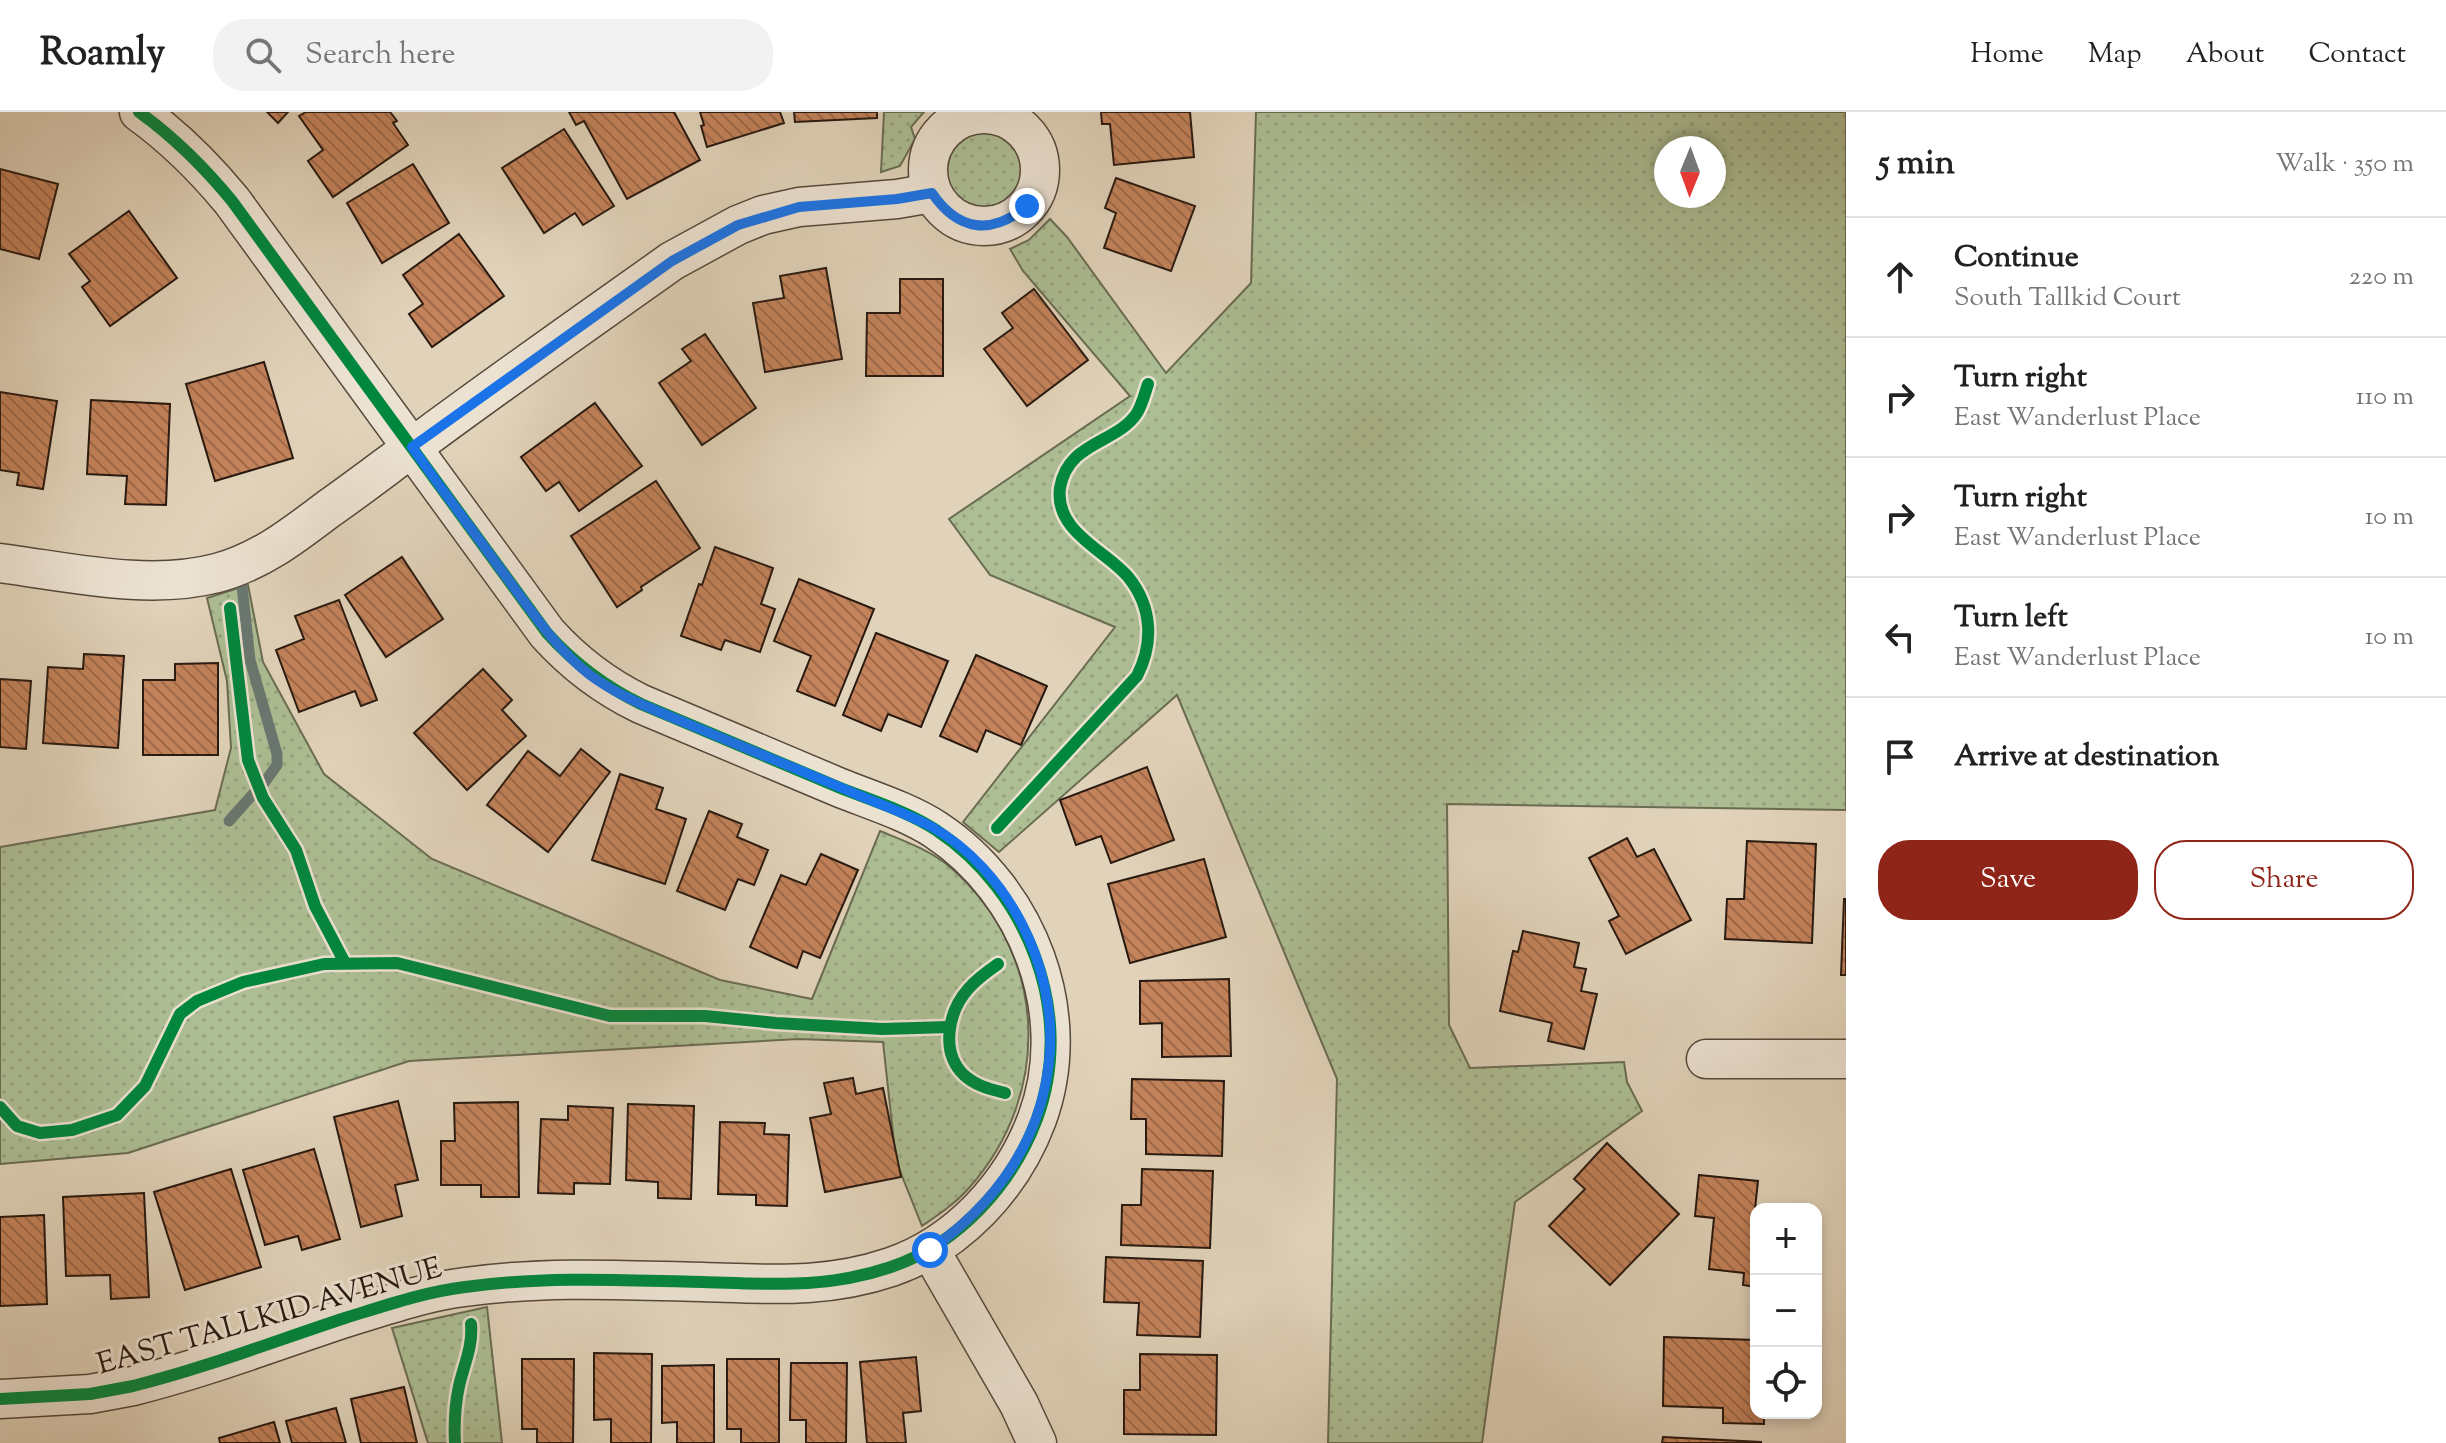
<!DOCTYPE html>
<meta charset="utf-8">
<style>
body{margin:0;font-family:"Sorts Mill Goudy",serif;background:#f2f2f2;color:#222}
.controls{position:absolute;right:24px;bottom:24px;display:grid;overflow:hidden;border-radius:16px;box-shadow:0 4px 12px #0003}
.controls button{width:72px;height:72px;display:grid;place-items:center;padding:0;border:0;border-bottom:2px solid #e0e0e0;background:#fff;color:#222;font:40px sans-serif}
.compass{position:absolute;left:1654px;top:24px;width:72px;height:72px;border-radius:50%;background:#fff;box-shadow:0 4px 12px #0003;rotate:181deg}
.stop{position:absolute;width:24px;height:24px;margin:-18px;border:6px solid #1a73e8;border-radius:50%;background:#fff}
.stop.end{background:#1a73e8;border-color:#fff;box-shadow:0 2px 8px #0008}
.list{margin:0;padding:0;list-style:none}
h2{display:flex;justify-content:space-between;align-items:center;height:104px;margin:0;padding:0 32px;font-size:34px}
h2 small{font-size:26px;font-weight:400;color:#767676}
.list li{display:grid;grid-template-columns:52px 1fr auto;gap:24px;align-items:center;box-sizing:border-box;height:120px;padding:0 32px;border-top:2px solid #e0e0e0}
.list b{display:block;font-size:30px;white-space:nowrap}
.list p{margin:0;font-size:26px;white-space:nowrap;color:#767676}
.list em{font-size:26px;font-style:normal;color:#767676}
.actions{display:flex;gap:16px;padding:24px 32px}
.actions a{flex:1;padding:18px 0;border:2px solid #8f2418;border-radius:32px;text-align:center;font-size:28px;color:#8f2418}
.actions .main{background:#8f2418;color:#fff}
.icon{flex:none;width:44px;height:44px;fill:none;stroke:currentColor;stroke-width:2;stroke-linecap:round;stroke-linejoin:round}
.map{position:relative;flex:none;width:1846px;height:1331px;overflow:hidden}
header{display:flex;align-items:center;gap:48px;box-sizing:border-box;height:112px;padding:0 40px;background:#fff;border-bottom:2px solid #e0e0e0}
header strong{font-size:38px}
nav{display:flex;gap:44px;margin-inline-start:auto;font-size:28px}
.search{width:560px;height:72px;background:#f2f2f2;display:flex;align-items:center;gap:20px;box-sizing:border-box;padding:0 28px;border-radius:32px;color:#767676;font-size:30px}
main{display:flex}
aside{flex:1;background:#fff}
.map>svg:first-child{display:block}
.grass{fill:url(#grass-dots);stroke:#6a6c52;stroke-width:2;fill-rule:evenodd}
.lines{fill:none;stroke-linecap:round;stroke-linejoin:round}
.stream{stroke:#697871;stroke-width:11}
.building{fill:url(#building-back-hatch);stroke:#281910;stroke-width:2}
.minor-casing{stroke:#56483a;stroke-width:41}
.minor{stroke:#ece2d2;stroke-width:38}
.cycleway-casing{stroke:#ece2d2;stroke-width:17}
.cycleway{stroke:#00873e;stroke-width:12}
.route{stroke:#1a73e8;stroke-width:10}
.labels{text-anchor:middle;stroke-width:6;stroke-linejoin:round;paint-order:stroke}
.street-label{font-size:30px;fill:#281910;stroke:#ece2d2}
</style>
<header>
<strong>Roamly</strong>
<div class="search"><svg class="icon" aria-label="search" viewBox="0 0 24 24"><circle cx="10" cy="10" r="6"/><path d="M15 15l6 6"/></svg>Search here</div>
<nav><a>Home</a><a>Map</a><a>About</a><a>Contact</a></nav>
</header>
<main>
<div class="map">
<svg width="1846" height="1331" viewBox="0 0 1846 1331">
<defs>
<pattern id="grass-dots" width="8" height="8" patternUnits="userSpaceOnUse" patternTransform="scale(2)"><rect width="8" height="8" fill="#adbe94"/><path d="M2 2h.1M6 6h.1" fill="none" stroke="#95a37f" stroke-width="1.8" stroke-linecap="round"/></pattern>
<pattern id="building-back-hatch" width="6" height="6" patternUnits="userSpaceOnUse" patternTransform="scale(2)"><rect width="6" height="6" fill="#c4835b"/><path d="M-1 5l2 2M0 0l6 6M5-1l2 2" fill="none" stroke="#9f6a4a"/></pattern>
</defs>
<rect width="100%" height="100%" fill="#e1d3ba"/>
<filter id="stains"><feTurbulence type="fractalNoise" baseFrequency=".0025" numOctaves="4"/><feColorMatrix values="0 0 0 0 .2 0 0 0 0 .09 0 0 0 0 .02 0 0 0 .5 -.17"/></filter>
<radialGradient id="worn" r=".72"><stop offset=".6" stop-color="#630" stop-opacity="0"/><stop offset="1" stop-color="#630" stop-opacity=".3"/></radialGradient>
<!-- grass -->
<g class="grass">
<path d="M884,0h40l-13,15 4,12 -15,27 -19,6z"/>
<path d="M1256,0h590v698l-399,-6 2,221 21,43 154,-6 3,20 15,29 -127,91 -33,241h-154l9,-364 -160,-384 -178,157 -36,-30 152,-195 -125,-52 -41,-56 181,-123 -107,-125 -13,-22 19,-9 21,-21 17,18 99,136 85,-90zM1666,36h48v48h-48z"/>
<circle cx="984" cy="58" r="41"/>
<path d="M248,473l15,77 61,112 108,85 288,121 92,19 68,-168c24,10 50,19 70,36 98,85 104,225 19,321 -13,15 -31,27 -47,38l-26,-65 -13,-119 -85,-3 -389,22 -281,92 -128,11v-317l215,-37 16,-62 -4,-67 -20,-83z"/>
<path d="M487,1195l15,136h-74l-36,-115z"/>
</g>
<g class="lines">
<!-- stream -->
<g class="stream">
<path d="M242,474l8,74 27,94v11l-13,18"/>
<path d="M229,709l25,-28"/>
</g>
</g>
<!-- building -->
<g class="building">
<path d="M267,0h21l-10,11z"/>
<path d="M306,0h84l7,9 -4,2 15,22 -75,52 -25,-36 15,-11 -24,-34z"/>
<path d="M569,0h105l26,48 -73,39 -43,-78 -8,4z"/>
<path d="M700,0h80l4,11 -77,24 -6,-21 3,-1z"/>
<path d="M794,0h83v6l-82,4z"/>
<path d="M1101,0h89l4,45 -80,8 -4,-41h-8z"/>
<path d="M564,17l50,77 -31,19 -8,-12 -31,20 -42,-65z"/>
<path d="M413,52l36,59 -67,40 -35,-60z"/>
<path d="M0,57l58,15 -19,75 -39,-10z"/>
<path d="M1116,66l79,28 -24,65 -67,-23 12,-35 -11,-5z"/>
<path d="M129,99l48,67 -67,48 -28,-39 8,-6 -21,-27z"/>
<path d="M459,122l45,62 -72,51 -23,-33 14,-10 -20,-29z"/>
<path d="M826,156l16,91 -77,13 -12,-69 31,-5 -4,-22z"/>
<path d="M900,167h43v97h-77l1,-63h33z"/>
<path d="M1034,177l54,71 -61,46 -43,-57 29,-21 -11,-15z"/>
<path d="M705,222l51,74 -54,37 -43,-62 32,-22 -9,-12z"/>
<path d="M264,250l29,96 -78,23 -29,-97z"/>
<path d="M0,280l57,9 -14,88 -26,-4 2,-12 -19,-3z"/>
<path d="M91,288l79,4 -4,101 -41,-1 2,-28 -40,-2z"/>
<path d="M595,291l47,63 -63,45 -20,-29 -13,9 -25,-34z"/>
<path d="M656,369l44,67 -59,39 1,3 -25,17 -46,-71z"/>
<path d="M715,435l58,21 -12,36 14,5 -15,43 -35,-12 -4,10 -40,-14 18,-52 3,1z"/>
<path d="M402,445l41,62 -57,38 -41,-62z"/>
<path d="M799,467l75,30 -39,97 -38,-15 14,-35 -37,-15z"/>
<path d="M339,488l38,100 -16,6 -6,-15 -56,21 -23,-62 28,-11 -9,-23z"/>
<path d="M876,521l72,28 -27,66 -33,-13 -7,17 -38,-16z"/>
<path d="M84,542l40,2 -6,92 -75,-5 5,-76 35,2z"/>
<path d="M976,543l71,31 -26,59 -35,-15 -9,22 -37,-16z"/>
<path d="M218,551v92h-75v-75h32v-16z"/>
<path d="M483,557l29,31 -10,10 24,26 -59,54 -53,-57z"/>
<path d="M0,567l31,2 -5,68 -26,-2z"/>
<path d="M581,637l29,23 -62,80 -61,-47 41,-54 32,25z"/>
<path d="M1147,655l27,73 -63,23 -10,-27 -25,9 -16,-45z"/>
<path d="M620,662l43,14 -7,21 30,10 -21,65 -73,-24z"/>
<path d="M709,699l33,13 -5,13 31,13 -14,35 -16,-6 -13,31 -48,-19z"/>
<path d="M1627,726l10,19 17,-8 37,71 -65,34 -17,-33 10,-5 -30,-58z"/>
<path d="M1747,729l69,3 -4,99 -87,-4 2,-40h17z"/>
<path d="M821,742l37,16 -38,88 -17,-7 -6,17 -47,-21 31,-72 25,10z"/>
<path d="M1204,747l22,78 -96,26 -22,-79z"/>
<path d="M1844,787h2v76h-5z"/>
<path d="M1523,819l56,12 -5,24 12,2 -5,22 16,3 -13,55 -36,-8 4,-18 -52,-12 13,-60 5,1z"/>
<path d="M1229,867l2,77 -69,1v-34l-22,1v-43z"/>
<path d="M853,966l3,16 27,-6 18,89 -76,15 -15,-74 21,-4 -7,-31z"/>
<path d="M1132,967l92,2 -2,75 -76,-2v-35h-15z"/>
<path d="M398,989l20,79 -23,5 7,31 -41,11 -27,-110z"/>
<path d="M518,990l1,95h-38v-12h-40v-44h14l-1,-38z"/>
<path d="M628,992l66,2 -3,93 -33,-1v-16l-32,-2z"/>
<path d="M568,994l45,2 -3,76 -36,-1v11l-36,-1 3,-74 27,1z"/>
<path d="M720,1010l45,1 -1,11 25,1 -2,71 -31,-1v-10l-38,-1z"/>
<path d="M1607,1031l72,71 -69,71 -61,-59 36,-37 -11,-10z"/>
<path d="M314,1037l26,90 -38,11 -4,-14 -33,9 -22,-75z"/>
<path d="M231,1057l30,98 -76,23 -31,-98z"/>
<path d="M1142,1057l71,2 -3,77 -89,-3 1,-40h19z"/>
<path d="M1699,1063l59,6 -3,28 1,78 -13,-2 1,-12 -35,-4 5,-51 -19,-2z"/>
<path d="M144,1081l5,104 -38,2 -1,-24 -44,1 -3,-79z"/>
<path d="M44,1103l3,89 -47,2v-89z"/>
<path d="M1106,1145l97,4 -3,76 -63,-2 2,-32 -35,-1z"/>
<path d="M1664,1225l92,3v73h8v11l-41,-1v-15l-60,-2z"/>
<path d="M594,1241l58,1 -1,89h-40v-24l-17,1z"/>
<path d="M1140,1242l77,1 -1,80 -92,-1v-44h16z"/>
<path d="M916,1245l5,54 -18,2 3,30h-39l-7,-81z"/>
<path d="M522,1247h52l-1,84h-36v-14h-15z"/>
<path d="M727,1247h52v84h-38v-14h-14z"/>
<path d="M791,1251h56l-1,80h-40v-23h-16z"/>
<path d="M714,1253v78h-37v-21l-15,1v-57z"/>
<path d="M404,1275l13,56h-56l-10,-44z"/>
<path d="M336,1296l10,35h-54l-6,-22z"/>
<path d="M274,1310l6,21h-60l-1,-5z"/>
<path d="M1663,1325l98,5v1h-99z"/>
</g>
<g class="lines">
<defs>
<g id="minor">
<circle cx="984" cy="58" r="56"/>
<path d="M0,451c70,9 148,28 217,10 42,-11 76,-37 110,-63 33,-23 65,-48 98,-72 81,-60 164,-118 247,-177l66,-36 25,-10 36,-8 98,-8 35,-6"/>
<path d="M1706,947h140"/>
<path d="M930,1138l89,154 18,39"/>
<path d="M0,1287l90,-5 43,-8c72,-18 142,-45 212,-68 39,-12 79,-26 120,-31 79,-11 159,-7 238,-5 67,2 123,7 188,-15 67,-23 121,-81 146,-148 39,-105 -9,-228 -101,-289 -29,-19 -66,-30 -98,-43 -65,-28 -131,-55 -197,-83 -37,-18 -67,-41 -94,-71l-315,-432c-28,-34 -57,-63 -93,-89"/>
</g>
</defs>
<!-- minor casing -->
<use href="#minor" class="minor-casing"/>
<!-- minor -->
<use href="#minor" class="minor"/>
<defs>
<g id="cycleway">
<path d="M230,496l18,152 15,38 33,52 19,56 30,57"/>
<path d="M997,716l140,-152c17,-33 15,-69 -8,-98 -22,-27 -75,-46 -69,-90 8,-47 57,-44 77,-75 5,-8 8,-20 11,-29"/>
<path d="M998,852c-10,7 -21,15 -29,24 -21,23 -29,64 -5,87 12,11 26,14 41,18"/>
<path d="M0,995l17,19 23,7 32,-3 45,-15 28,-29 35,-72 17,-13 46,-19 81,-18 73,-1 213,53h95l71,7 106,6 67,-2"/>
<path d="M0,1287l90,-5 43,-8c72,-18 142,-45 212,-68 39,-12 79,-26 120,-31 79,-11 159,-7 238,-5 67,2 123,7 188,-15 67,-23 121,-81 146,-148 39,-105 -9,-228 -101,-289 -29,-19 -66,-30 -98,-43 -65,-28 -131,-55 -197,-83 -37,-18 -67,-41 -94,-71l-315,-432c-28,-34 -57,-63 -93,-89"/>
<path d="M455,1331c-1,-19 0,-38 4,-57 5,-22 14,-39 12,-62"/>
</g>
</defs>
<!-- cycleway casing -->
<use href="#cycleway" class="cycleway-casing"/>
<!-- cycleway -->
<use href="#cycleway" class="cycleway"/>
</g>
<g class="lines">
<!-- route -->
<path class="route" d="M930,1138c69,-49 114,-113 120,-199 5,-86 -42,-181 -118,-224 -26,-14 -56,-24 -83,-36 -52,-22 -104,-43 -156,-65 -35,-15 -72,-28 -103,-51 -35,-27 -59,-65 -86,-101 -30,-42 -62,-84 -92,-127l260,-186 66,-36 61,-18 98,-8 35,-6c26,38 59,43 95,13"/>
</g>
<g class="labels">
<!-- street labels -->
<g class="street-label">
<text transform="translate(269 1203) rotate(-16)" y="10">EAST TALLKID AVENUE</text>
</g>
</g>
<rect width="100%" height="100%" filter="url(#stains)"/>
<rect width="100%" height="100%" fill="url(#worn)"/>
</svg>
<div class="controls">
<button>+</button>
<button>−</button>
<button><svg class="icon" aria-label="locate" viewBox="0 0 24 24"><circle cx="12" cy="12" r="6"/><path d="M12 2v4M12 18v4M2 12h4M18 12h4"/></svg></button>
</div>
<svg class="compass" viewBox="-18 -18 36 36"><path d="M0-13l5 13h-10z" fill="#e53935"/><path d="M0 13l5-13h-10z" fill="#767676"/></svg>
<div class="stop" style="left:930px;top:1138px"></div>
<div class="stop end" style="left:1027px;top:94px"></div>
</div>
<aside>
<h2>5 min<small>Walk · 350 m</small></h2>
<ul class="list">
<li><svg class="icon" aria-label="ahead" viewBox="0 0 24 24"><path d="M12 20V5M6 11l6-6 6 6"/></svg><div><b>Continue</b><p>South Tallkid Court</p></div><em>220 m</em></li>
<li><svg class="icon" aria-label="right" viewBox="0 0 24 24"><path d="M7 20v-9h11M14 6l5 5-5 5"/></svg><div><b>Turn right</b><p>East Wanderlust Place</p></div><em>110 m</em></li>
<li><svg class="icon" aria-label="right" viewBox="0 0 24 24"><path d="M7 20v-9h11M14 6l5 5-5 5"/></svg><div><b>Turn right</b><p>East Wanderlust Place</p></div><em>10 m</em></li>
<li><svg class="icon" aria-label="left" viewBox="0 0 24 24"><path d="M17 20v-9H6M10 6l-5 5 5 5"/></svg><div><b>Turn left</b><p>East Wanderlust Place</p></div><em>10 m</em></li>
<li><svg class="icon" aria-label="arrive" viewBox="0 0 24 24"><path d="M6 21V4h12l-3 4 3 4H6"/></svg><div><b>Arrive at destination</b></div></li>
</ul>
<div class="actions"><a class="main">Save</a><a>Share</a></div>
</aside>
</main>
